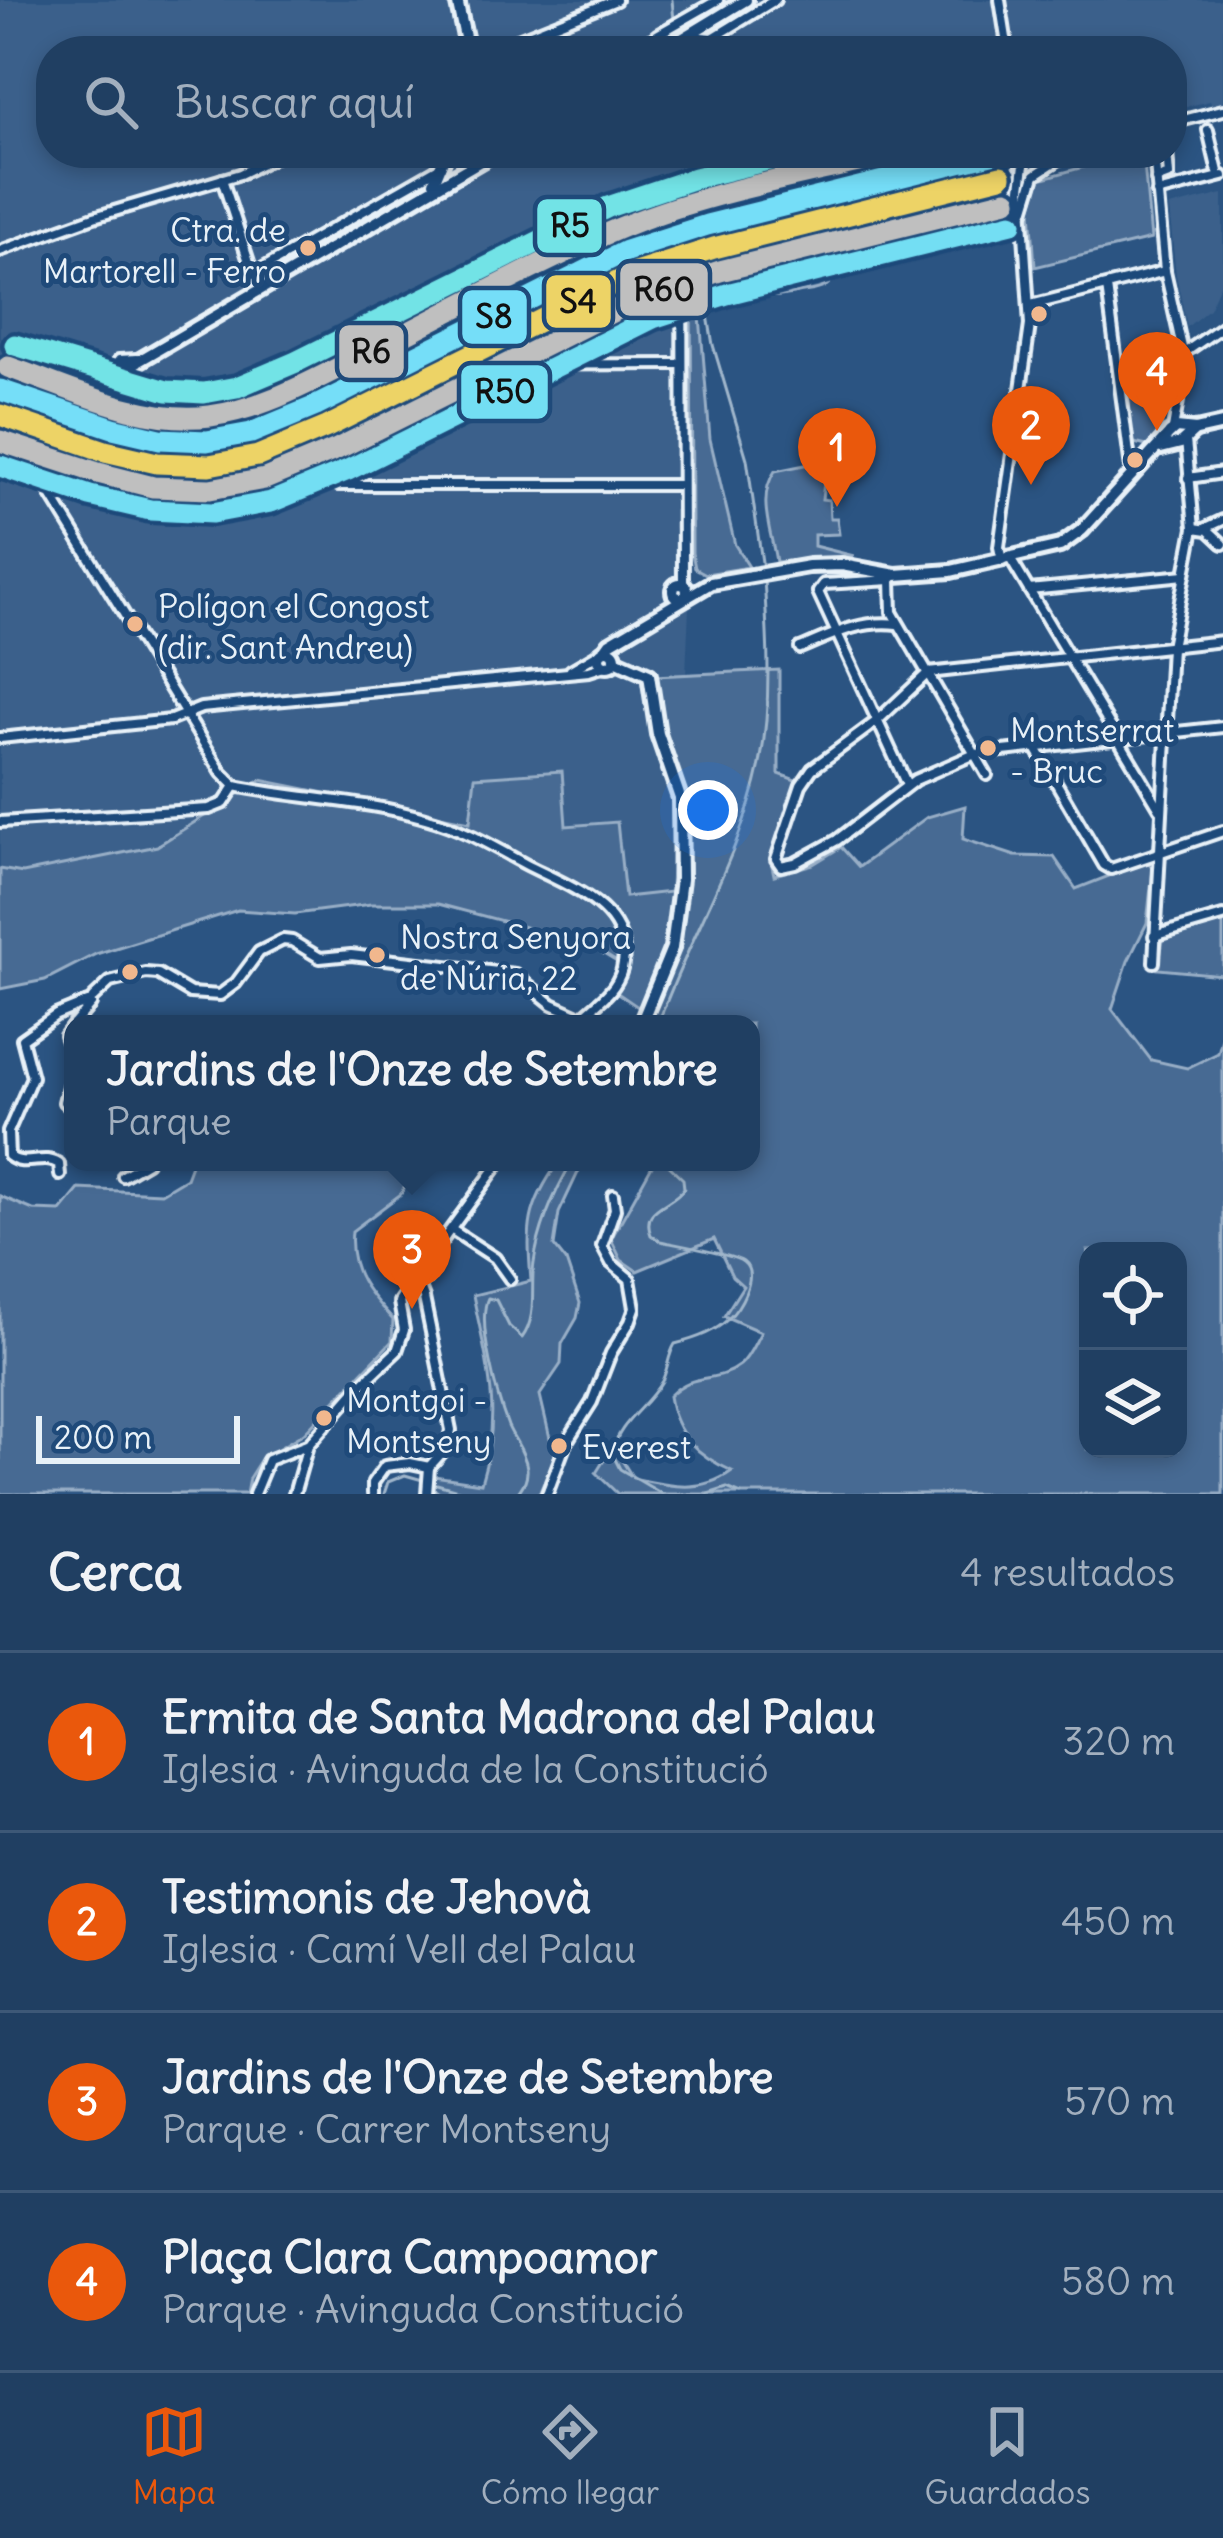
<!DOCTYPE html>
<html lang="es">
<meta charset="utf-8">
<style>
body{margin:0;font-family:Delius,sans-serif;background:#2d4a6b;color:#f1f3f6}
.controls{position:absolute;right:36px;bottom:36px;display:grid;overflow:hidden;border-radius:24px;box-shadow:0 6px 18px #0003}
.controls button{width:108px;height:108px;display:grid;place-items:center;padding:0;border:0;border-bottom:3px solid #3d5877;background:#203f62;color:#f1f3f6;font:60px sans-serif}
.scale{position:absolute;left:36px;bottom:30px;width:204px;box-sizing:border-box;padding-left:12px;border:6px solid #e8f1f8;border-top:0;font-size:33px;line-height:42px;white-space:nowrap;color:#e8f1f8;-webkit-text-stroke:9px #1f4a7a;paint-order:stroke}
.you{position:absolute;left:708px;top:810px;width:42px;height:42px;margin:-30px;border:9px solid #fff;border-radius:50%;background:#1a73e8;box-shadow:0 0 0 18px #1a73e833}
.badge{display:grid;place-items:center;width:78px;height:78px;border-radius:50%;background:#ea580c;color:#fff;font-size:39px;font-weight:700}
.pin{position:absolute;translate:-50% -99px;filter:drop-shadow(0 3px 6px #0008)}
.pin::after{content:'';position:absolute;top:63px;width:42px;height:36px;background:inherit;clip-path:polygon(0 0,100% 0,50% 100%)}
.popup{position:absolute;left:64px;top:1015px;width:696px;height:156px;box-sizing:border-box;display:grid;place-content:center;border-radius:24px;background:#203f62;filter:drop-shadow(0 3px 9px #0005);font-size:39px;white-space:nowrap;color:#a2afbe}
.popup b{font-size:45px;color:#f1f3f6}
.popup::after{content:'';position:absolute;left:50%;top:100%;margin-left:-24px;border:24px solid transparent;border-top-color:#203f62}
.list{margin:0;padding:0;list-style:none}
h2{display:flex;justify-content:space-between;align-items:center;height:156px;margin:0;padding:0 48px;font-size:51px}
h2 small{font-size:39px;font-weight:400;color:#a2afbe}
.list li{display:grid;grid-template-columns:78px 1fr auto;gap:36px;align-items:center;box-sizing:border-box;height:180px;padding:0 48px;border-top:3px solid #3d5877}
.list b{display:block;font-size:45px;white-space:nowrap}
.list p{margin:0;font-size:39px;white-space:nowrap;color:#a2afbe}
.list em{font-size:39px;font-style:normal;color:#a2afbe}
.icon{flex:none;width:66px;height:66px;fill:none;stroke:currentColor;stroke-width:2;stroke-linecap:round;stroke-linejoin:round}
.map{position:relative;flex:none;width:1223px;height:1494px;overflow:hidden}
.search{position:absolute;background:#203f62;box-shadow:0 6px 18px #0003;left:36px;right:36px;top:36px;height:132px;display:flex;align-items:center;gap:30px;box-sizing:border-box;padding:0 42px;border-radius:48px;color:#a2afbe;font-size:45px}
.sheet{height:876px;background:#203f62}
nav{display:flex;justify-content:space-around;align-items:center;box-sizing:border-box;height:168px;border-top:3px solid #3d5877;background:#203f62;font-size:33px;color:#a2afbe}
nav a{display:grid;justify-items:center;gap:6px}
nav .on{color:#ea580c}
.map>svg:first-child{display:block}
.built{fill:#3a608b}
.green{fill:#476b93;stroke:#98aec6;stroke-width:3;fill-rule:evenodd}
.lines{fill:none;stroke-linecap:round;stroke-linejoin:round}
.stream{stroke:#a0b6cb;stroke-width:3}
.street-casing{stroke:#e8f1f8;stroke-width:16}
.secondary-casing{stroke:#e8f1f8;stroke-width:20}
.street{stroke:#1f4a7a;stroke-width:8}
.secondary{stroke:#1f4a7a;stroke-width:10}
.street-bridge-casing{stroke:#e8f1f8;stroke-width:16;stroke-linecap:butt}
.street-bridge{stroke:#1f4a7a;stroke-width:8}
.rail-1-casing{stroke:#1f4a7a;stroke-width:30}
.rail-2-casing{stroke:#1f4a7a;stroke-width:30}
.rail-3-casing{stroke:#1f4a7a;stroke-width:30}
.rail-4-casing{stroke:#1f4a7a;stroke-width:30}
.rail-5-casing{stroke:#1f4a7a;stroke-width:30}
.rail-6-casing{stroke:#1f4a7a;stroke-width:30}
.rail-1{stroke:#75def8;stroke-width:21}
.rail-2{stroke:#edd366;stroke-width:21}
.rail-3{stroke:#bfbfbf;stroke-width:21}
.rail-4{stroke:#bfbfbf;stroke-width:21}
.rail-5{stroke:#72e3e6;stroke-width:21}
.rail-6{stroke:#73def3;stroke-width:21}
.bus-dot{fill:#f1b78d;stroke:#1f4a7a;stroke-width:4.5}
.labels{text-anchor:middle;stroke-width:10;stroke-linejoin:round;paint-order:stroke}
.bus-label{font-size:33px;fill:#e8f1f8;stroke:#1f4a7a;text-anchor:start}
.line-badge{stroke:#1f4a7a;stroke-width:4.5}
.pale-badge-label{font-size:33px;text-anchor:middle;font-weight:bold;fill:#111}
</style>
<div class="map">
<svg width="1223" height="1494" viewBox="0 0 1223 1494">
<rect width="100%" height="100%" fill="#2b5482"/>
<filter id="ink" filterUnits="userSpaceOnUse"><feTurbulence type="fractalNoise" baseFrequency=".00833" numOctaves="2"/><feDisplacementMap in="SourceGraphic" scale="24" xChannelSelector="R" yChannelSelector="G"/><feConvolveMatrix kernelMatrix="1 2 1 2 8 2 1 2 1" color-interpolation-filters="sRGB"/></filter>
<g filter="url(#ink)">
<!-- built -->
<g class="built">
<path d="M0,0h1223v102l-11,3 -2,-4 -38,9v-59h-1121v102h959l-304,77 -20,444 -30,2 8,57 16,46 -6,14 -2,99 -48,5 -7,-75 -52,4 -3,-54 -92,50 -209,-42 -103,66 -135,27 -23,-4z"/>
<path d="M1223,194v84l-14,31 -22,18 -11,-52 -7,-68z"/>
</g>
<!-- green -->
<g class="green">
<path d="M1134,153h9l8,86 -116,28 -4,-57 9,-31z"/>
<path d="M818,231l19,29c0,10 -1,19 -11,26 -8,5 -19,5 -28,7 -26,5 -58,11 -57,-26l16,-25zM811,249c15,1 21,15 11,27l-53,11 -5,-30z"/>
<path d="M691,259l5,8 14,172 25,106 14,22 -43,7 -11,-6 -3,-15z"/>
<path d="M1173,349l3,11 -4,37 -8,5 -3,31 -14,13 -13,-3v15l-8,-84 21,-14 4,5z"/>
<path d="M834,459l20,4 3,7 -6,7 -26,-3 -3,25 7,1 1,18h7l2,16 -25,1v11l40,10 -78,6c-4,-29 -20,-64 -1,-91z"/>
<path d="M779,670v104l19,7 -27,80 3,14 39,-11 28,-17 18,20 68,-50 38,-11 -2,33 52,17 39,1 22,32 71,-28 6,8 -6,54 -19,38 -16,48 39,51 36,8 31,-15 5,-18v459h-605l-22,-21 17,-27 20,32c36,8 68,16 99,-7 -34,-15 -57,-36 -63,-75 26,-26 45,-11 71,-31 9,-7 15,-23 21,-33l-37,-16 19,-30 -11,-10 -18,-37 -77,32 -16,-11 -10,-21 43,-77h97v-138h-110v-15l-25,-17 9,-25 -28,-17 -44,-8 -28,-15 -87,-23h-67l-76,10 -57,-4 -142,44 -51,26 -45,9v-120l23,4 134,-27 104,-66 209,42 5,-45 87,-6 4,55 51,-4 8,75 46,-5 3,-99 6,-14 -16,-46 -9,-57zM1088,1251h90v198h-90z"/>
<path d="M1223,921v54l-65,-6 5,-29z"/>
<path d="M192,1162h223l-14,32 -49,37c-4,40 16,62 41,89l-1,21 -88,92 -43,26 -12,19 -3,16h-246v-298l33,14 28,1 18,-22 82,4 25,-15z"/>
<path d="M559,1162h24l-24,51 -5,33 12,15 14,42 -3,15 -15,26 -1,20 -21,31 10,43 8,11 -19,45h-99l-6,-5v-13l47,7c22,-72 6,-118 -8,-188l58,-14c-4,-52 -5,-74 28,-119z"/>
</g>
<g class="lines">
<!-- stream -->
<g class="stream">
<path d="M672,0l2,20"/>
<path d="M687,153l4,61 22,131 34,114 16,110"/>
<path d="M658,1024c31,-87 83,-169 102,-260 12,-61 8,-124 4,-185"/>
<path d="M384,1494l4,-12 17,-7 67,19"/>
<path d="M517,1494c6,-9 11,-15 10,-26 -2,-16 -13,-28 -19,-42 -10,-26 -32,-104 -20,-128l8,2 13,26 13,12c16,-21 8,-50 12,-75 5,-37 20,-70 38,-101"/>
<path d="M662,1494l-42,-25 -8,-16c7,-32 34,-44 50,-72 6,-12 6,-26 13,-37 16,-4 39,-11 52,-24 12,-11 33,-45 16,-58 -8,-7 -69,-18 -83,-21l-9,-6c-11,-29 21,-29 33,-47l-1,-9 -18,-17"/>
<path d="M708,1494l19,-6 14,6"/>
</g>
<defs>
<g id="street">
<path d="M1000,0l8,51"/>
<path d="M690,36l23,2 62,-38"/>
<path d="M488,51l128,-51"/>
<path d="M638,51l19,-16 61,-35"/>
<path d="M1172,123l51,-13"/>
<path d="M1208,130l10,42"/>
<path d="M1038,153l18,5 26,-5"/>
<path d="M1154,153l11,118 20,90 -12,68"/>
<path d="M222,179l31,95"/>
<path d="M1156,180l13,-5 -2,-22"/>
<path d="M1157,193l66,-17"/>
<path d="M1021,210l-20,-30 13,-25 12,-2"/>
<path d="M1024,211l11,-36 27,-18"/>
<path d="M682,221l1,363"/>
<path d="M730,232l243,-61 28,9"/>
<path d="M0,251l94,-34 146,-43 43,-21"/>
<path d="M253,274l186,-106"/>
<path d="M1107,287l25,189"/>
<path d="M1031,305l134,-34"/>
<path d="M1184,353l39,-27"/>
<path d="M680,364l-227,1 -118,61c-19,14 -12,29 -9,50l12,9h343"/>
<path d="M108,378l11,-18 18,-1"/>
<path d="M28,443l7,26 187,304 13,13"/>
<path d="M1188,478l35,-5"/>
<path d="M1194,528l14,2 15,14"/>
<path d="M1206,528l17,-8"/>
<path d="M1011,560l149,249"/>
<path d="M1002,561l-3,-14 31,-222 -9,-137 3,-23"/>
<path d="M896,575l-5,5 -67,4 -6,8 89,193"/>
<path d="M891,580l1,32 95,163"/>
<path d="M1029,590l156,-15"/>
<path d="M1223,641l-295,32 -51,48 -65,48 -11,16 -25,74 5,7 14,-3 42,-23 78,-60 60,-26 248,-27"/>
<path d="M800,648c34,-14 60,-28 97,-24"/>
<path d="M571,670l29,-17"/>
<path d="M0,738l171,-18 30,-12 388,-37 16,-5"/>
<path d="M1036,748l68,117 7,4 112,-38"/>
<path d="M235,786c62,13 129,14 190,32 37,10 67,28 100,46 40,21 111,44 97,105 -7,26 -31,37 -47,55"/>
<path d="M0,822l209,-13 15,-6 11,-17"/>
<path d="M1154,936l69,-20"/>
<path d="M1154,962l17,-315 23,-119 -8,-88"/>
<path d="M93,998l17,-16 36,-9 12,1 32,19 30,2 16,-12 23,-31 24,-12 9,1 28,17 31,-3 164,19 37,30 29,13"/>
<path d="M74,1024l17,-20"/>
<path d="M299,1024h24"/>
<path d="M73,1025l-8,11 8,21"/>
<path d="M73,1067l-9,35 9,8"/>
<path d="M60,1175l-1,-11c-17,-11 -34,5 -50,-8l-1,-24 24,-55 -10,-38 34,-24 32,-13"/>
<path d="M123,1176l24,-14"/>
<path d="M452,1230l43,28 15,21"/>
<path d="M422,1274l4,6 -7,5 -4,-7z"/>
<path d="M417,1275l83,-113"/>
<path d="M406,1291l13,-6 5,13 27,132 -4,17 -18,20"/>
<path d="M254,1494l14,-34 39,-15"/>
<path d="M294,1494l14,-49 52,-59 37,-35 7,-21 -5,-28 16,-24"/>
<path d="M373,1494v-11l12,-17 25,-3 19,4"/>
<path d="M427,1494l2,-27"/>
<path d="M547,1494l19,-51 26,-41 19,-49 19,-31 5,-14 -5,-29 -19,-16 -9,-17 13,-37 -2,-14"/>
</g>
<g id="secondary">
<path d="M457,0l11,51"/>
<path d="M662,51l84,-51"/>
<path d="M434,182l12,-29"/>
<path d="M0,425l10,-7 38,-4"/>
<path d="M1170,433l6,-5 20,2 27,-6"/>
<path d="M1161,448l20,-5 14,-13"/>
<path d="M0,452l21,-2 27,-36 446,-261"/>
<circle cx="680" cy="591" r="7"/>
<circle cx="607" cy="658" r="8"/>
<path d="M605,650l5,-7 101,-60 98,-17 33,-1 54,10 55,-4 109,-25 22,-16 88,-97"/>
<path d="M615,660l34,15 9,59 22,64 1,81 -9,69 -31,76"/>
</g>
</defs>
<!-- street casing -->
<use href="#street" class="street-casing"/>
<!-- secondary casing -->
<use href="#secondary" class="secondary-casing"/>
<!-- street -->
<use href="#street" class="street"/>
<!-- secondary -->
<use href="#secondary" class="secondary"/>
<defs>
<path id="street-bridge" d="M1024,165v-12"/>
</defs>
<!-- street-bridge casing -->
<use href="#street-bridge" class="street-bridge-casing"/>
<!-- street-bridge -->
<use href="#street-bridge" class="street-bridge"/>
<defs>
<path id="rail-1" d="M0,390l113,38 47,11 47,2 44,-8 65,-27 310,-155 81,-26 288,-72"/>
<path id="rail-2" d="M0,415l105,36 52,12 52,2 49,-9 69,-29 308,-154 79,-25 287,-72"/>
<path id="rail-3" d="M8,367c62,21 135,58 202,49 54,-7 104,-36 152,-60 84,-42 167,-89 253,-126 88,-38 188,-54 281,-77"/>
<path id="rail-4" d="M0,441l98,32 55,14 57,2 55,-10 72,-30 307,-153 76,-25 287,-71"/>
<path id="rail-5" d="M15,345l152,46 37,2 33,-6 59,-25 312,-155 87,-29 102,-25"/>
<path id="rail-6" d="M0,466l90,30 60,14 62,3 59,-11 77,-32 305,-152 74,-24 285,-71"/>
</defs>
<!-- rail-1 casing -->
<use href="#rail-1" class="rail-1-casing"/>
<!-- rail-2 casing -->
<use href="#rail-2" class="rail-2-casing"/>
<!-- rail-3 casing -->
<use href="#rail-3" class="rail-3-casing"/>
<!-- rail-4 casing -->
<use href="#rail-4" class="rail-4-casing"/>
<!-- rail-5 casing -->
<use href="#rail-5" class="rail-5-casing"/>
<!-- rail-6 casing -->
<use href="#rail-6" class="rail-6-casing"/>
<!-- rail-1 -->
<use href="#rail-1" class="rail-1"/>
<!-- rail-2 -->
<use href="#rail-2" class="rail-2"/>
<!-- rail-3 -->
<use href="#rail-3" class="rail-3"/>
<!-- rail-4 -->
<use href="#rail-4" class="rail-4"/>
<!-- rail-5 -->
<use href="#rail-5" class="rail-5"/>
<!-- rail-6 -->
<use href="#rail-6" class="rail-6"/>
</g>
</g>
<!-- markers -->
<g class="bus-dot">
<circle cx="308" cy="248" r="10"/>
<circle cx="1039" cy="314" r="10"/>
<circle cx="1135" cy="460" r="10"/>
<circle cx="135" cy="624" r="10"/>
<circle cx="988" cy="748" r="10"/>
<circle cx="377" cy="955" r="10"/>
<circle cx="130" cy="972" r="10"/>
<circle cx="324" cy="1418" r="10"/>
<circle cx="559" cy="1446" r="10"/>
</g>
<g class="labels">
<!-- bus labels -->
<g class="bus-label">
<text x="286" y="242" text-anchor="end">Ctra. de<tspan x="286" dy="41">Martorell - Ferro</tspan></text>
<text x="158" y="618">Polígon el Congost<tspan x="158" dy="41">(dir. Sant Andreu)</tspan></text>
<text x="1010" y="742">Montserrat<tspan x="1010" dy="41">- Bruc</tspan></text>
<text x="400" y="949">Nostra Senyora<tspan x="400" dy="41">de Núria, 22</tspan></text>
<text x="346" y="1412">Montgoi -<tspan x="346" dy="41">Montseny</tspan></text>
<text x="582" y="1459">Everest</text>
</g>
</g>
<g class="line-badge">
<rect x="535" y="197" width="69" height="58" rx="12" fill="#72e3e6"/>
<rect x="618" y="261" width="92" height="57" rx="12" fill="#bfbfbf"/>
<rect x="544" y="273" width="69" height="57" rx="12" fill="#edd366"/>
<rect x="460" y="288" width="69" height="58" rx="12" fill="#75def8"/>
<rect x="337" y="323" width="69" height="57" rx="12" fill="#bfbfbf"/>
<rect x="459" y="363" width="91" height="58" rx="12" fill="#73def3"/>
</g>
<g class="pale-badge-label">
<text x="570" y="237">R5</text>
<text x="664" y="301">R60</text>
<text x="578" y="313">S4</text>
<text x="494" y="328">S8</text>
<text x="371" y="363">R6</text>
<text x="505" y="403">R50</text>
</g>
</svg>
<div class="controls">
<button><svg class="icon" aria-label="locate" viewBox="0 0 24 24"><circle cx="12" cy="12" r="6"/><path d="M12 2v4M12 18v4M2 12h4M18 12h4"/></svg></button>
<button><svg class="icon" aria-label="layers" viewBox="0 0 24 24"><path d="M12 4l9 5-9 5-9-5zM3 14l9 5 9-5"/></svg></button>
</div>
<div class="scale">200 m</div>
<div class="you"></div>
<div class="pin badge" style="left:837px;top:507px">1</div>
<div class="pin badge" style="left:1031px;top:485px">2</div>
<div class="pin badge" style="left:412px;top:1309px">3</div>
<div class="popup"><b>Jardins de l'Onze de Setembre</b>Parque</div>
<div class="pin badge" style="left:1157px;top:431px">4</div>
<div class="search"><svg class="icon" aria-label="search" viewBox="0 0 24 24"><circle cx="10" cy="10" r="6"/><path d="M15 15l6 6"/></svg>Buscar aquí</div>
</div>
<section class="sheet">
<h2>Cerca<small>4 resultados</small></h2>
<ul class="list">
<li><span class="badge">1</span><div><b>Ermita de Santa Madrona del Palau</b><p>Iglesia · Avinguda de la Constitució</p></div><em>320 m</em></li>
<li><span class="badge">2</span><div><b>Testimonis de Jehovà</b><p>Iglesia · Camí Vell del Palau</p></div><em>450 m</em></li>
<li><span class="badge">3</span><div><b>Jardins de l'Onze de Setembre</b><p>Parque · Carrer Montseny</p></div><em>570 m</em></li>
<li><span class="badge">4</span><div><b>Plaça Clara Campoamor</b><p>Parque · Avinguda Constitució</p></div><em>580 m</em></li>
</ul>
</section>
<nav>
<a class="on"><svg class="icon" aria-label="map" viewBox="0 0 24 24"><path d="M3 6l6-2 6 2 6-2v14l-6 2-6-2-6 2zM9 4v14M15 6v14"/></svg>Mapa</a>
<a><svg class="icon" aria-label="directions" viewBox="0 0 24 24"><path d="M12 3l9 9-9 9-9-9zM9 14v-3h6M13 9l2 2-2 2"/></svg>Cómo llegar</a>
<a><svg class="icon" aria-label="saved" viewBox="0 0 24 24"><path d="M7 4h10v16l-5-4-5 4z"/></svg>Guardados</a>
</nav>
